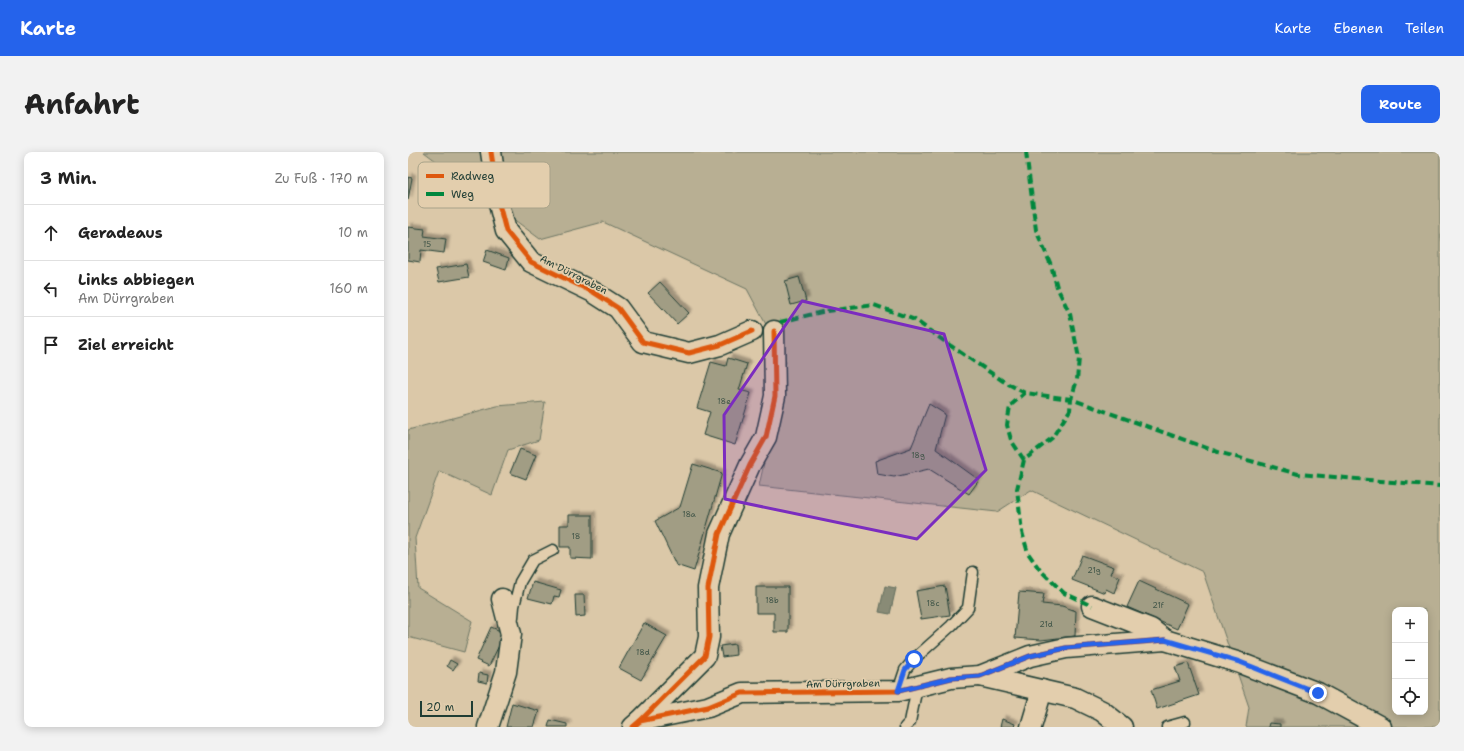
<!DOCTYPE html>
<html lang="de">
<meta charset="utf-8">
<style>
body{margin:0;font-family:"Shantell Sans",sans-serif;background:#f2f2f2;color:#222}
.controls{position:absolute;right:12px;bottom:12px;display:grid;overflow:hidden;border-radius:8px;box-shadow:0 2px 10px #0003}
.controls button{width:36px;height:36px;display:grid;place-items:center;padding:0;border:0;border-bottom:1px solid #e0e0e0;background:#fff;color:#222;font:20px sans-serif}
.scale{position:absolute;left:12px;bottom:10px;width:53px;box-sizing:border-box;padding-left:4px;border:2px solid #1f3d34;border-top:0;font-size:11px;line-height:14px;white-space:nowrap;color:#1f3d34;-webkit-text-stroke:3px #e3cead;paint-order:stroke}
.stop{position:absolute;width:12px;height:12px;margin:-9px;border:3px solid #2563eb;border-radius:50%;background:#fff}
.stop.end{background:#2563eb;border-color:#fff;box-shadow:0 1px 4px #0008}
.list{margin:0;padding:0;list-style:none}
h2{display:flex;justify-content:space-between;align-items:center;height:52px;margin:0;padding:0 16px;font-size:17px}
h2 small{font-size:13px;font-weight:400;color:#767676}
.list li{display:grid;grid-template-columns:26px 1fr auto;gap:12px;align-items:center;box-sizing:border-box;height:56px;padding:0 16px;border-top:1px solid #e0e0e0}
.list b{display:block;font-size:15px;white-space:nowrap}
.list p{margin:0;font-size:13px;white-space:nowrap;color:#767676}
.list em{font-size:13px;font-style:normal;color:#767676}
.icon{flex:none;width:22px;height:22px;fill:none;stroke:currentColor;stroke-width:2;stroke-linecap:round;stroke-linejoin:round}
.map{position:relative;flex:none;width:1032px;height:575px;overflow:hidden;border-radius:8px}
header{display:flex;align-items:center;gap:24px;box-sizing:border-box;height:56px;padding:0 20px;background:#2563eb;color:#fff}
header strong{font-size:19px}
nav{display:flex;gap:22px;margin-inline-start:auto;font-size:14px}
.intro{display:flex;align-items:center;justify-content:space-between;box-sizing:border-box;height:96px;padding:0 24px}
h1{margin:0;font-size:28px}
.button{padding:10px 18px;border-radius:8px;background:#2563eb;color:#fff;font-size:14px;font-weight:700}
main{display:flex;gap:24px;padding:0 24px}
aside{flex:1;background:#fff;border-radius:8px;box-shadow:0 2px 10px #0003}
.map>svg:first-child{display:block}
.green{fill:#b8af93;stroke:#6c7664;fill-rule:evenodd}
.water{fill:#898b76;stroke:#5f6c5c}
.building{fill:#a19d84;stroke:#1f3d34;filter:url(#shadow)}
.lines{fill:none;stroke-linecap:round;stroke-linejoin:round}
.service-casing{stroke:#1f3d34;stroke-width:13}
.minor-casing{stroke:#1f3d34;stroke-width:23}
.service{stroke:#e3cead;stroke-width:10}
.minor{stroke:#e3cead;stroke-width:20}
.quiet{stroke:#00873e;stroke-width:4;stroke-dasharray:8 4;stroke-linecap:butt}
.cycleway-casing{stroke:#e3cead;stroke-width:8}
.cycleway{stroke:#de580e;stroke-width:5}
.route{stroke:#2563eb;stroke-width:5}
.marked{fill:#7b2cbf;fill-opacity:0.2;stroke:#7b2cbf;stroke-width:3;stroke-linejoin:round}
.labels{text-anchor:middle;stroke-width:3.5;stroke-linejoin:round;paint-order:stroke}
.number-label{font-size:8px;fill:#405548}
.street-label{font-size:10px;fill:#1f3d34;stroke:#e3cead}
.key{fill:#e3cead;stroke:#a8a289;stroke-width:1}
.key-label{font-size:11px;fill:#1f3d34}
</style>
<header>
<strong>Karte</strong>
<nav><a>Karte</a><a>Ebenen</a><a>Teilen</a></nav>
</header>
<div class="intro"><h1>Anfahrt</h1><a class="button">Route</a></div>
<main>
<aside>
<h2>3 Min.<small>Zu Fuß · 170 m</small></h2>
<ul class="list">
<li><svg class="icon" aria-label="ahead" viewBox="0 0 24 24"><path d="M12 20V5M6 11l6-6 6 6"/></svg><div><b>Geradeaus</b></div><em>10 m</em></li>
<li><svg class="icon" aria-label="left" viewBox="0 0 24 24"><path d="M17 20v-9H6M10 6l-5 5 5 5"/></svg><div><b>Links abbiegen</b><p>Am Dürrgraben</p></div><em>160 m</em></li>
<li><svg class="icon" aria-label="arrive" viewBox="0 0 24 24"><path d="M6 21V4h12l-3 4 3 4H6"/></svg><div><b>Ziel erreicht</b></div></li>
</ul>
</aside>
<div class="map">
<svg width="1032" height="575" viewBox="0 0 1032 575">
<defs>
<filter id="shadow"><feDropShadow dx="3.5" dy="-3.5" stdDeviation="1" flood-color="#0004"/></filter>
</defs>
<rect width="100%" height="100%" fill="#dbc8a8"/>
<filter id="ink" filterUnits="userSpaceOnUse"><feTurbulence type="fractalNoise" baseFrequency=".025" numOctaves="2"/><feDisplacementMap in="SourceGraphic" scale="8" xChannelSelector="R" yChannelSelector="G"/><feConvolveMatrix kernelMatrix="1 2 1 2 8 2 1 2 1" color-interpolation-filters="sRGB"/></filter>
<g filter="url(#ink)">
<!-- green -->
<g class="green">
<path d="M16,0h1016v575h-194l3,-20 -46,-135 -172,-82 -34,22 -238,-26 27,-124 -39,-73 -144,-67 -63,17zM987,458h30v102h-30z"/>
<path d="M137,250l-6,38 -31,10 -16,45 -53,-24 -24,67 3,50 54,33 -8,31 -56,-15v-207l89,-24z"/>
</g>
<!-- water -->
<path class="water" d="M477,434l11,2 -6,26 -11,-2z"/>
<!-- building -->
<g class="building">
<path d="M0,25l4,1 -4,22z"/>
<path d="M0,75l17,2 -1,7 22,3 -2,14 -23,-3 -1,12 -12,-2z"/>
<path d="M79,98l22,8 -3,12 -23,-8z"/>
<path d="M58,112l3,13 -30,5 -3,-13z"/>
<path d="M391,125l7,24 -15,4 -6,-24z"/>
<path d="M252,130l29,31 -12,11 -29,-31z"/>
<path d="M320,206l19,6 -8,26 12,3 -16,52 -32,-10 7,-23 -13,-4 14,-46 15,4z"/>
<path d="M521,252l16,10 -9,35 43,31 -10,14 -40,-25 -35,8 -17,-3 -2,-13 36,-13z"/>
<path d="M112,297l16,6 -10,24 -16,-6z"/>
<path d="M285,312l29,9 -28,98 -18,-6 -21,-44 25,-14z"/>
<path d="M161,363h23v44l-22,-1v-11h-10v-22h9z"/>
<path d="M674,403l32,12 -3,7 9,3 -6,16 -8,-4 -1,4 -33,-13z"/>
<path d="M731,429l49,23 -11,25 -50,-22z"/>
<path d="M125,430l28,8 -2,7 -5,-1 -2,8 -24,-6z"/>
<path d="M537,434l5,29 -29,4 -5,-28z"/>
<path d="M348,435h32v45h-14v-19h-18z"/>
<path d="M611,440l25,2 -2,10 20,2 14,5 -1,25 -34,4 -26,-2z"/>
<path d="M167,443h9l1,21 -9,1z"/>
<path d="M236,471l23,13 -26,44 -22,-12z"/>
<path d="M83,475l14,6 -16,33 -13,-6z"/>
<path d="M327,492l1,11 -14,2 -2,-11z"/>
<path d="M42,508l7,4 -4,6 -6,-4z"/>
<path d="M780,511l11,32 -42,14 -6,-19 29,-9 -5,-14z"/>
<path d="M71,521l9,2 -1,8 -9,-2z"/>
<path d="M104,551l27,8 -5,16h-28z"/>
<path d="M594,567l13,5 -1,3h-14z"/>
<path d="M142,568l17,4v3h-19z"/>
<path d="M861,571l11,1v3h-12z"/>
</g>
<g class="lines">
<defs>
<g id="service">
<path d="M105,465l1,-11 6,-24 13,-22 20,-10"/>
<path d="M490,539l7,-21 9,-11 37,-33 17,-18 5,-36"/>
<path d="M497,575l5,-5 5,-25 4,-11"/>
<path d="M759,575l18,-5"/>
</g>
<g id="minor">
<path d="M83,0l8,52 7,27 25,31 62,30 25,16 25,34 46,11 31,-8 32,-14"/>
<path d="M684,454l59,23 14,11 75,23 78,30 63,34"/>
<path d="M572,524l95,22 27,13 20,16"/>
<path d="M232,569l65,-65 4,-19 -1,-49 11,-54 31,-69 16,-28 9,-41 -1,-65"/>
<path d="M80,575l18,-55 5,-38 -9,-35"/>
<path d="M225,575l7,-6 68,-14 34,-14 156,-2 53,-13 29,-2 50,-20 36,-8 99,-8"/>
<path d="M623,575l11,-37"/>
</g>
</defs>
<!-- service casing -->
<use href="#service" class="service-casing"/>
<!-- minor casing -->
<use href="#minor" class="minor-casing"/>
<!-- service -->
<use href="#service" class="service"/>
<!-- minor -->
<use href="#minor" class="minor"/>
<!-- quiet -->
<g class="quiet">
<path d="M618,0l10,78 15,35 6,22 13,27 9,44 -2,22 -6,19 -1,11 -18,28 -28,22 -7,29 5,43 6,21 12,17 24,23 28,13"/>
<path d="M372,170l46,-11 48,-6 41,15 36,26 52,35 22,12 46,6 147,53 80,22 142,12"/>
<path d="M616,308l-13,-20 -4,-15 3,-19 15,-13"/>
</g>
<defs>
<g id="cycleway">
<path d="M83,0l8,52 7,27 25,31 62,30 25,16 25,34 46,11 31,-8 32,-14"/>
<path d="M232,569l65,-65 4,-19 -1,-49 11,-54 31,-69 16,-28 9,-41 -1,-65"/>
<path d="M225,575l7,-6 68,-14 34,-14 156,-2 53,-13 29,-2 50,-20 36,-8 99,-8"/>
</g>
</defs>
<!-- cycleway casing -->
<use href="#cycleway" class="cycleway-casing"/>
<!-- cycleway -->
<use href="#cycleway" class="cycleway"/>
</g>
</g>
<g class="lines" filter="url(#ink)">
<!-- route -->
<path class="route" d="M506,507l-9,11 -7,21 53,-13 29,-2 50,-20 36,-8 99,-8 75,22 78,31"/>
</g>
<!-- marked area -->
<path class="marked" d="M394,149l142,33 42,136 -69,69 -192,-40 -1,-84z"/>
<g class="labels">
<!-- number labels -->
<g class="number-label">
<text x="19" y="95">15</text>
<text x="316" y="252">18e</text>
<text x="510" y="306">18g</text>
<text x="281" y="365">18a</text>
<text x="168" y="387">18</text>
<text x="686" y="421">21g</text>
<text x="364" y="451">18b</text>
<text x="525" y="454">18c</text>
<text x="750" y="456">21f</text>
<text x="638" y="475">21d</text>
<text x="235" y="503">18d</text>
</g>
<!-- street labels -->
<g class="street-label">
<text transform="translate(166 122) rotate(27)" y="4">Am Dürrgraben</text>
<text transform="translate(435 531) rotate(-1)" y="4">Am Dürrgraben</text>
</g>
</g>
<!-- legend -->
<rect x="10" y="10" width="132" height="46" rx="6" class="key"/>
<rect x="18" y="22" width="18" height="4" fill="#de580e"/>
<rect x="18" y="40" width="18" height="4" fill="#00873e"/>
<g class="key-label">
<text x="43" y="28">Radweg</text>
<text x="43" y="46">Weg</text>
</g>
</svg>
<div class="controls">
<button>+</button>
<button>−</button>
<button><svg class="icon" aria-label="locate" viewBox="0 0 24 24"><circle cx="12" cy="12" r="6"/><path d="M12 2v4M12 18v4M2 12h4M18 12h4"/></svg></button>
</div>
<div class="scale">20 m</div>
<div class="stop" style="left:506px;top:507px"></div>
<div class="stop end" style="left:910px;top:541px"></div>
</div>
</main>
